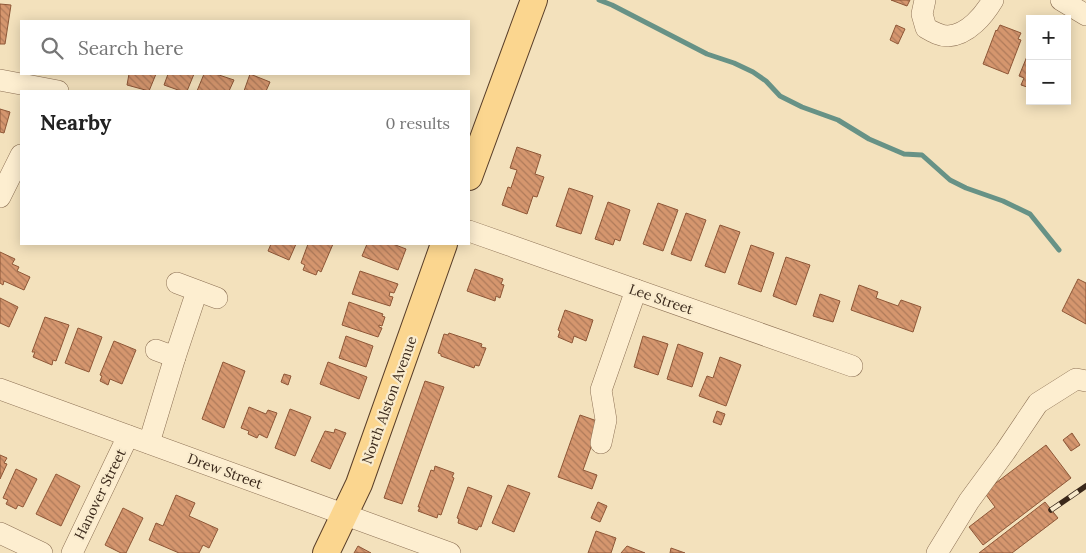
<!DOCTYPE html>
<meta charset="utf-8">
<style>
body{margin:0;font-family:Lora,serif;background:#f6f6f6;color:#222}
.controls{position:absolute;right:15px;top:15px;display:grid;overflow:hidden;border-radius:0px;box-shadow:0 2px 12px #0003}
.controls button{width:45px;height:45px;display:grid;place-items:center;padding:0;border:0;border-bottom:1px solid #e0e0e0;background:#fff;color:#222;font:25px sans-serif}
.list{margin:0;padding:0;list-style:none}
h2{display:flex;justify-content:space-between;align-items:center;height:65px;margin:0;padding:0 20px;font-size:21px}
h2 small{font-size:16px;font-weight:400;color:#767676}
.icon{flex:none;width:28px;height:28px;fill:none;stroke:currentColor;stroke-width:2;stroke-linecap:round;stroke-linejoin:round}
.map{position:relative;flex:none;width:1086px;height:553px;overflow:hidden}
.search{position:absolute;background:#fff;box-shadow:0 2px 12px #0003;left:20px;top:20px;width:450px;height:55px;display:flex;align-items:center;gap:12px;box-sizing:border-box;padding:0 18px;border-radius:0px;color:#767676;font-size:19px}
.panel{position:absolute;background:#fff;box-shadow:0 2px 12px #0003;left:20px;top:90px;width:450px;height:155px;border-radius:0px}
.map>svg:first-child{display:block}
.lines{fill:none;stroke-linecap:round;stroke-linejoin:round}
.stream{stroke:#679286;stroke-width:5}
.building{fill:url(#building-back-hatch);stroke:#8e5737}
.minor-casing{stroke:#8c7054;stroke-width:22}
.major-casing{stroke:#593e29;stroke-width:28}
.minor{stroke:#fdeed0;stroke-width:21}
.major{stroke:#fbd68f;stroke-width:26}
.rail-casing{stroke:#3a281a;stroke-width:5.5}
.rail{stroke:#f9ebcd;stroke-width:4;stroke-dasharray:11;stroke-linecap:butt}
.labels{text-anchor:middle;stroke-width:4.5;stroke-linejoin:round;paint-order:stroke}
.street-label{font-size:14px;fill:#3a281a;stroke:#f9ebcd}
</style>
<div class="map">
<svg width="1086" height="553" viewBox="0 0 1086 553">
<defs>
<pattern id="building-back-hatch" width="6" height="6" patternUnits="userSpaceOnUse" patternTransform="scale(1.25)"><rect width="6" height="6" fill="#d5966e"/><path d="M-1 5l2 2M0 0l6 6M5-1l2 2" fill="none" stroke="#ae7a5a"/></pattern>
</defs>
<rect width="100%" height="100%" fill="#f3e1bc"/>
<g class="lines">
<!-- stream -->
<path class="stream" d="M599,0l13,5 95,49 27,9 19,9 13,9 14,15 22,11 36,13 31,19 35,15 18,1 28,25 16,8 37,13 27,13 29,36"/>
</g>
<!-- building -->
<g class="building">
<path d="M891,0h19l-3,6z"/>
<path d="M0,4l11,1 -6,39h-5z"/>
<path d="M896,25l9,4 -7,15 -8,-4z"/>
<path d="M1000,25l21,8 -3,6 3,1 -13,34 -25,-10 13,-34 1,1z"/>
<path d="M1030,49v39l-9,-3 3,-7 -5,-2z"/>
<path d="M129,74h27l-7,17 -22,-6z"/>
<path d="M168,74h26l-7,17h-6l-17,-6z"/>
<path d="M204,74h12l18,6 -5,11h-32z"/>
<path d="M250,74l20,8 -4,9h-22z"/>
<path d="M0,109l10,3 -6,21 -4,-1z"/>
<path d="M517,147l24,8 -6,19 9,3 -7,20 -4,-1 -6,18 -25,-9 6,-18 3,1 6,-18 -7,-2z"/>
<path d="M569,188l24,8 -12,38 -25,-8z"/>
<path d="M608,202l22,8 -10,31 -5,-2 -2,6 -18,-6z"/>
<path d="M658,203l20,7 -15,41 -20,-7z"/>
<path d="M686,213l20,7 -15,41 -20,-7z"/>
<path d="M720,225l20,7 -15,41 -20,-7z"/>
<path d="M271,244h25l-7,16 -21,-9z"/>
<path d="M308,244h25l-12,28 -3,-2 -2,5 -13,-5 2,-5 -4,-2z"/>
<path d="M367,244h26l13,5 -8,21 -36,-14z"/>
<path d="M751,245l23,8 -13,39 -23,-8z"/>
<path d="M0,252l15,7 -3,5 7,3 -2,4 13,6 -6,13 -20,-9 -1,4 -3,-2z"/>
<path d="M786,257l24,8 -14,40 -23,-9z"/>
<path d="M475,269l28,10 -2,5 3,1 -4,13 -4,-2 -1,5 -28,-10z"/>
<path d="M360,271l38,13 -4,9 -4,-1 -1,4 4,1 -3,9 -38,-12z"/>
<path d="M1078,279l8,4v41l-24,-13z"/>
<path d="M859,285l19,7 -2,6 22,8 3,-6 20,7 -8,25 -62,-22z"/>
<path d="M820,294l20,7 -7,21 -20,-6z"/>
<path d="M0,298l18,9 -9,20 -9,-4z"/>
<path d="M349,302l34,12 -1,2 3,1 -3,9 -3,-1v2l3,1 -4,9 -36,-12z"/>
<path d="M565,310l28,10 -7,21 -12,-5 -2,7 -14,-6 2,-6 -2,-1z"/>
<path d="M45,317l24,8 -13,36 -3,-1 -1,5 -19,-8 2,-5h-3z"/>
<path d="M78,328l24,9 -13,35 -24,-9z"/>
<path d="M449,333l33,11 -1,3 5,1 -7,18 -4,-1 -1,3 -33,-12v-2l-3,-1 6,-19 4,1z"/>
<path d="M346,336l27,10 -7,21 -27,-9z"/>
<path d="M643,336l25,8 -10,31 -24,-8z"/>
<path d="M114,341l22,9 -14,34 -12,-5 -2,6 -8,-4 2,-5 -2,-1z"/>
<path d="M678,344l25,9 -11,34 -25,-8z"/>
<path d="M720,357l21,8 -15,41 -27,-10 8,-20 6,2z"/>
<path d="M223,362l22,9 -21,57 -22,-9z"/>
<path d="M328,362l39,15 -8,22 -39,-15z"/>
<path d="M284,374l7,2 -3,9 -7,-3z"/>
<path d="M425,381l19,6 -42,117 -18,-6z"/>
<path d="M249,407l17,7 2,-4 9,3 -10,25 -8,-4 -2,4 -9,-4 1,-3 -8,-3z"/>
<path d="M290,409l21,8 -16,39 -20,-8z"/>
<path d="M717,411l8,3 -4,11 -8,-3z"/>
<path d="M580,415l20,7 -17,48 14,5 -5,14 -34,-12z"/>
<path d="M335,429l11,4 -16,36 -19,-8 14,-30 9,2z"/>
<path d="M1072,433l8,12 -9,6 -8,-11z"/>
<path d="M1046,445l25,33 -88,67 -14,-18 26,-20 -11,-15z"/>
<path d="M0,455l7,3 -3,5 3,1 -7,15z"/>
<path d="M435,466l19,7 -2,4 2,1 -13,37 -3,-1 -1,4 -19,-7 2,-4h-2l13,-37 3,1z"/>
<path d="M16,469l21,10 -14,28 -5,-2 -2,4 -10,-5 2,-4 -5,-2z"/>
<path d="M56,474l24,12 -19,40 -25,-12z"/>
<path d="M508,485l22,8 -16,39 -22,-9z"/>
<path d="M468,487l24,9 -11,31 -2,-1 -2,4 -19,-7 1,-4 -2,-1z"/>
<path d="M176,495l19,8 -6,13 29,13 -9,19 -6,-3 -4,8h-20l-30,-13 7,-17 7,3z"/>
<path d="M598,502l9,4 -7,16 -9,-4z"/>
<path d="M1045,502l13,16 -46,35h-33z"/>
<path d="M123,508l20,10 -17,35h-5l-16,-8z"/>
<path d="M596,531l20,7 -5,15h-23z"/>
<path d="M358,546l13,7h-17z"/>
<path d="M627,546l18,7h-24z"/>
<path d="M671,548l14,5h-15z"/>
</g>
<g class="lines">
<defs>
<g id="minor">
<path d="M925,0l-3,14 4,14c7,4 14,8 22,8 20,-1 36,-21 45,-36"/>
<path d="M1061,0l25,15"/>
<path d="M0,80l58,11"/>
<path d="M0,197l21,-42"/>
<path d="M469,231l383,135"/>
<path d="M177,283l40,15"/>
<path d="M156,350l19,7 22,-66"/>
<path d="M0,389l450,164"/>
<path d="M149,443l26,-86"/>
<path d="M601,443l5,-23 -5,-30 35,-100"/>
<path d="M0,533l42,20"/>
<path d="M72,553l56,-117"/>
<path d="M937,553l32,-52 36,-49 33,-49 38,-24 10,2"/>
</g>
<g id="major">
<path d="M469,177l65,-177"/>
<path d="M326,553l33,-69 85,-240"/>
</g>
</defs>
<!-- minor casing -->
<use href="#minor" class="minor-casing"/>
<!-- major casing -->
<use href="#major" class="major-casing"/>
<!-- minor -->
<use href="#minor" class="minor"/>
<!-- major -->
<use href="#major" class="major"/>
<defs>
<path id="rail" d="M1051,510l35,-24"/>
</defs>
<!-- rail casing -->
<use href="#rail" class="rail-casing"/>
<!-- rail -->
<use href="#rail" class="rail"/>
</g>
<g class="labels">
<!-- street labels -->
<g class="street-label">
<text transform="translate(661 299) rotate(19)" y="5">Lee Street</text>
<text transform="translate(389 400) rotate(-70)" y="5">North Alston Avenue</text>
<text transform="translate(225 471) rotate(20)" y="5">Drew Street</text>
<text transform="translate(100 494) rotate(-64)" y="5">Hanover Street</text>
</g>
</g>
</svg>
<div class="controls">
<button>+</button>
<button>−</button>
</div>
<div class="search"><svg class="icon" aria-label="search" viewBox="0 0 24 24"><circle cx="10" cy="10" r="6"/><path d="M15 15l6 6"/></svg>Search here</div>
<section class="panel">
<h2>Nearby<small>0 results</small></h2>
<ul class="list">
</ul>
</section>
</div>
